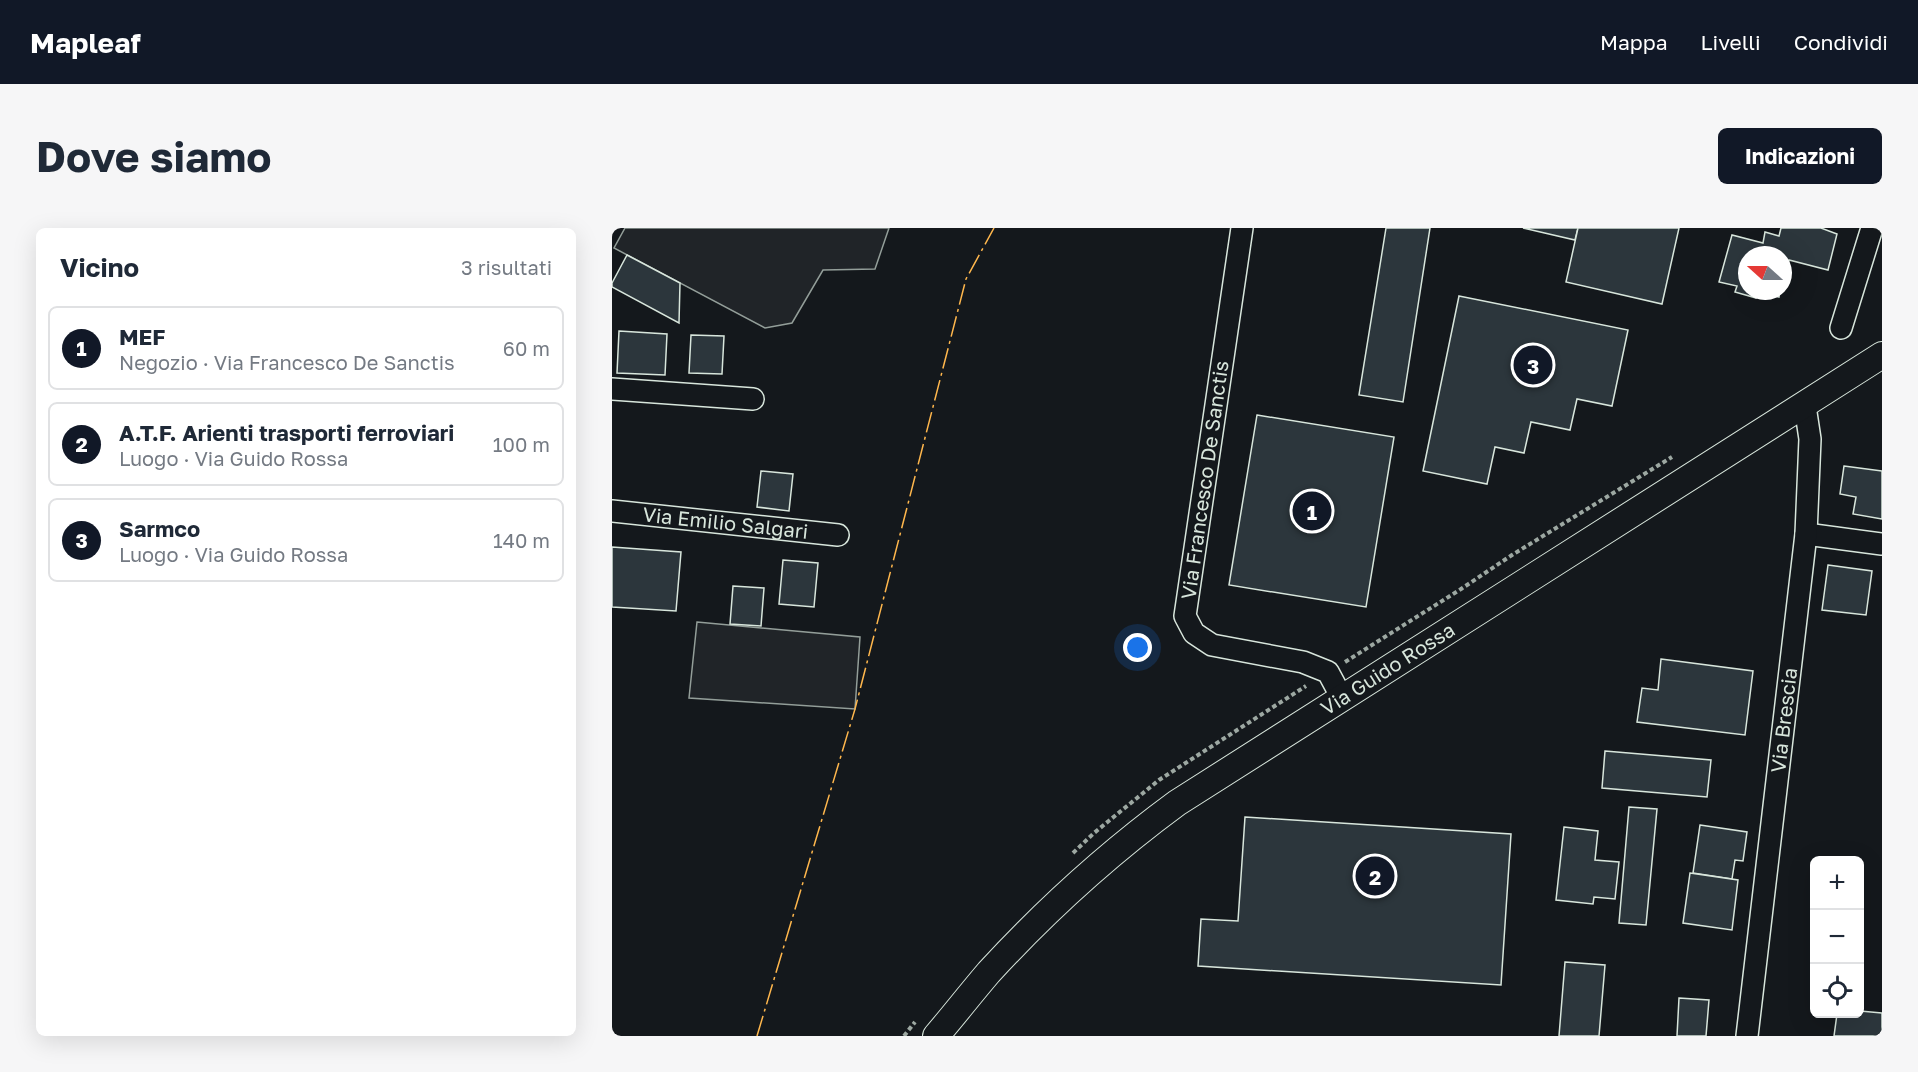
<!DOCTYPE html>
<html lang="it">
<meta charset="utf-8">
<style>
body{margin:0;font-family:"Golos Text",sans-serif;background:#f6f6f7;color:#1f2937}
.controls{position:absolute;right:18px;bottom:18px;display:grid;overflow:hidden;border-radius:9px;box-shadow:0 6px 24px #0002}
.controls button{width:54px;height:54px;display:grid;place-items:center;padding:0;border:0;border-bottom:2px solid #e0e1e3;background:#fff;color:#1f2937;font:30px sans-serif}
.compass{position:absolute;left:1126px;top:18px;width:54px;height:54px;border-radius:50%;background:#fff;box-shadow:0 6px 24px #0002;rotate:291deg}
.you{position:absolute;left:526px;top:420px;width:21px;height:21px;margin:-15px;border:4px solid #fff;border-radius:50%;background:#1a73e8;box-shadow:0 0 0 9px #1a73e833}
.badge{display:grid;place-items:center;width:39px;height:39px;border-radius:50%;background:#111827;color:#fff;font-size:20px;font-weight:700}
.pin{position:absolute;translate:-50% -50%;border:3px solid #fff;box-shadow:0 2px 6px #0006}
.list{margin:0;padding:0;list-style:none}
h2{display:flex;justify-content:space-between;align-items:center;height:78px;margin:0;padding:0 24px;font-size:26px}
h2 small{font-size:20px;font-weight:400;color:#747a83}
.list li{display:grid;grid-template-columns:39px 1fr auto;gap:18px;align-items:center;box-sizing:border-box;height:84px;margin:0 12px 12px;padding:0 12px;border:2px solid #e0e1e3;border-radius:9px}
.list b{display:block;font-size:22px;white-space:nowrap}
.list p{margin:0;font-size:20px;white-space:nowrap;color:#747a83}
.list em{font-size:20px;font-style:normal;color:#747a83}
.icon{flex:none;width:33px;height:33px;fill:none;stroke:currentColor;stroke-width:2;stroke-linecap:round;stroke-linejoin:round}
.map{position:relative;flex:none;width:1270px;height:808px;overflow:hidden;border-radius:9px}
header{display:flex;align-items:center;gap:36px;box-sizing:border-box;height:84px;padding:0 30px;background:#111827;color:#fff}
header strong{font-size:28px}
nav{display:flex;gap:33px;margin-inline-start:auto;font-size:21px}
.intro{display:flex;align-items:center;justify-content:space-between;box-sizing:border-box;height:144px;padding:0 36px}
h1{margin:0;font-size:42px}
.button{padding:15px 27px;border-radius:9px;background:#111827;color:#fff;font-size:21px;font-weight:700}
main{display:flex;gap:36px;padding:0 36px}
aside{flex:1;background:#fff;border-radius:9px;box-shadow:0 6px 24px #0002}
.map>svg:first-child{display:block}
.green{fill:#202428;stroke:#939e99;stroke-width:1.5}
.building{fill:#2c363c;stroke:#d8e6dc;stroke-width:1.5}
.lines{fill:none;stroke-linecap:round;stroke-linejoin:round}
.minor-casing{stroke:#d8e6dc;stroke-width:24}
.tertiary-casing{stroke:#d8e6dc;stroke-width:28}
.path{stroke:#9da8a2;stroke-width:4;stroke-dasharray:4.5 3;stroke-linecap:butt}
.minor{stroke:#14181c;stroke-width:21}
.tertiary{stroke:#14181c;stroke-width:26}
.power{stroke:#ffb74d;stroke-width:1.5;stroke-dasharray:21 4.5 3 4.5;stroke-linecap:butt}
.labels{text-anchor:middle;stroke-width:4.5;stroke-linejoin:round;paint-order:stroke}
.street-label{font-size:20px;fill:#d8e6dc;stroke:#14181c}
</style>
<header>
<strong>Mapleaf</strong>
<nav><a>Mappa</a><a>Livelli</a><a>Condividi</a></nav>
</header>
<div class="intro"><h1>Dove siamo</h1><a class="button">Indicazioni</a></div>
<main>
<aside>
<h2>Vicino<small>3 risultati</small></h2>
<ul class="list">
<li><span class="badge">1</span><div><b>MEF</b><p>Negozio · Via Francesco De Sanctis</p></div><em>60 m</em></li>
<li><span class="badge">2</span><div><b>A.T.F. Arienti trasporti ferroviari</b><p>Luogo · Via Guido Rossa</p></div><em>100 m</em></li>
<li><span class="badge">3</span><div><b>Sarmco</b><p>Luogo · Via Guido Rossa</p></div><em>140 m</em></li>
</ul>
</aside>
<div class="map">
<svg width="1270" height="808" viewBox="0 0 1270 808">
<rect width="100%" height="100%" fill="#14181c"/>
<!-- green -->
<g class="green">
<path d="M13,0h264l-14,41 -52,1 -31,53 -27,5 -151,-80z"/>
<path d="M85,394l163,15 -5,72 -166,-11z"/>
</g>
<!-- building -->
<g class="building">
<path d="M774,0h44l-27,174 -44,-7z"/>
<path d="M911,0h55l-3,12z"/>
<path d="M966,0h101l-17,76 -96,-22z"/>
<path d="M1169,0h40l16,6 -9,36 -39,-10 -6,21v-26h-36v36h33l-1,6 -22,-5 -1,6 -21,-6 2,-6 -18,-4 13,-47 31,8 2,-11 14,4z"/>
<path d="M15,27l53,28 -1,40 -67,-36v-4z"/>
<path d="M847,68l169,34 -16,76 -35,-7 -7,31 -39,-8 -7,31 -29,-6 -8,37 -64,-13z"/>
<path d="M7,103l48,3 -2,41 -48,-2z"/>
<path d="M79,107l33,1 -2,38 -33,-1z"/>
<path d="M645,187l137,22 -28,170 -137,-22z"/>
<path d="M1232,238l38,5v48l-29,-5 3,-17 -16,-3z"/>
<path d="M149,243l32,3 -4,37 -32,-4z"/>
<path d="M0,319l69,5 -5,59 -64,-4z"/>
<path d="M171,332l35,3 -4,44 -35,-3z"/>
<path d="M1216,337l44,6 -6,44 -44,-5z"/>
<path d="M121,358l31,2 -3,38 -31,-2z"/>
<path d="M1049,431l92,12 -8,64 -108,-13 5,-34 16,2z"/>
<path d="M993,523l106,9 -4,37 -105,-9z"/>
<path d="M1017,579l28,2 -11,116 -27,-2z"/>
<path d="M633,589l266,17 -10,151 -303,-19 3,-47 37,2z"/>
<path d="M1088,597l47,7 -4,29 -8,-1 -3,19 -39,-6z"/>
<path d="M952,599l34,4 -3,29 24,2 -4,37 -21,-2 -1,7 -37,-4z"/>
<path d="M1078,645l48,7 -6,50 -49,-7z"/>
<path d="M953,734l40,3 -6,71h-40z"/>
<path d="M1067,770l30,2 -3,36h-29z"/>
<path d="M1248,783l22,2v23h-48l3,-22h23z"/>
</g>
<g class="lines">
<defs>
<g id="minor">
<path d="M630,0l-57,388 9,17 18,12 91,17 25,10 14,26"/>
<path d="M1229,100l31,-100"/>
<path d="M0,161l141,10"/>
<path id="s1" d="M0,283l226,24"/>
<path d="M1194,306l76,10"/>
<path id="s2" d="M1135,808l59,-502 4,-95 -5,-33"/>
</g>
<g id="tertiary">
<path id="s3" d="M324,808c18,-21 35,-43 53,-64 57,-62 120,-119 188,-169l705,-448"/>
</g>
</defs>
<!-- minor casing -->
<use href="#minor" class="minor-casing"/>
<!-- tertiary casing -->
<use href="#tertiary" class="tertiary-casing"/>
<!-- path -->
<g class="path">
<path d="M733,434l116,-73 51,-34 160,-98"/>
<path d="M461,625l21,-20 65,-53 147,-94"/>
<path d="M292,808l11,-14"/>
</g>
<!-- minor -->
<use href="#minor" class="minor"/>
<!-- tertiary -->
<use href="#tertiary" class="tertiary"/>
<!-- power -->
<path class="power" d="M145,808l98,-327 111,-430 28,-51"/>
</g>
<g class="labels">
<!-- street labels -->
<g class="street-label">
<text transform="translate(593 252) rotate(-82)" y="7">Via Francesco De Sanctis</text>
<text dy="7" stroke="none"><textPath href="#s1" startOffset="114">Via Emilio Salgari</textPath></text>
<text dy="7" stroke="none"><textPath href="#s3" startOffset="586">Via Guido Rossa</textPath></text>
<text dy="7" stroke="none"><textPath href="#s2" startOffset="318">Via Brescia</textPath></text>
</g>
</g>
</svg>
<div class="controls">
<button>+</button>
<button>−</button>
<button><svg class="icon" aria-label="locate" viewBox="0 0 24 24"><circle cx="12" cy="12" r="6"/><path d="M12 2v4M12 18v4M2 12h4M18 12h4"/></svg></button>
</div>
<svg class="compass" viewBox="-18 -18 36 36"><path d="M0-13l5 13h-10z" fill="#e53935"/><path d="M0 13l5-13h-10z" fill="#747a83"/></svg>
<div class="you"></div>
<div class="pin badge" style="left:700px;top:283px">1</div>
<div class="pin badge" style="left:763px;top:648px">2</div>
<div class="pin badge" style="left:921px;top:137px">3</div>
</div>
</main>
